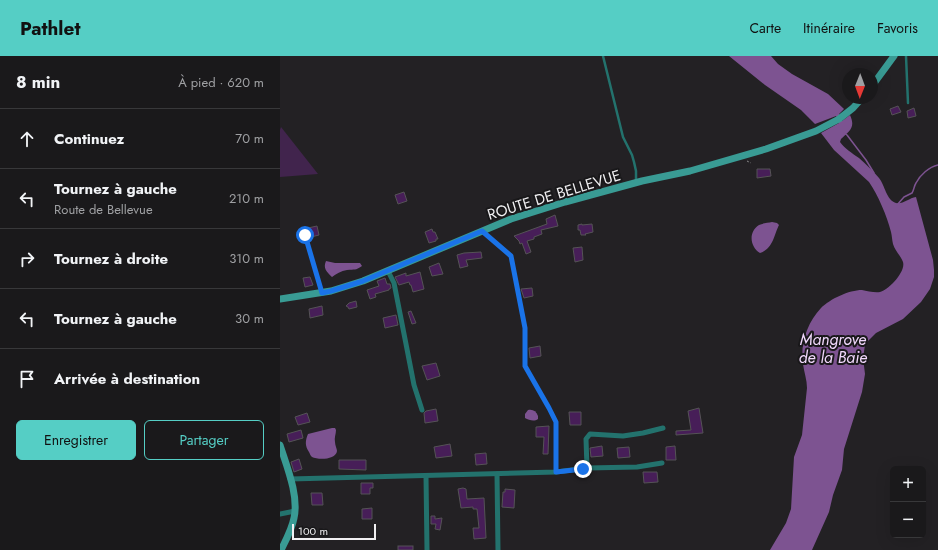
<!DOCTYPE html>
<html lang="fr">
<meta charset="utf-8">
<style>
body{margin:0;font-family:Jost,sans-serif;background:#232224;color:#f1f3f6}
.controls{position:absolute;right:12px;bottom:12px;display:grid;overflow:hidden;border-radius:6px;box-shadow:0 4px 16px #0002}
.controls button{width:36px;height:36px;display:grid;place-items:center;padding:0;border:0;border-bottom:1px solid #38383a;background:#1a191b;color:#f1f3f6;font:20px sans-serif}
.compass{position:absolute;left:562px;top:12px;width:36px;height:36px;border-radius:50%;background:#1a191b;box-shadow:0 4px 16px #0002;rotate:181deg}
.scale{position:absolute;left:12px;bottom:10px;width:84px;box-sizing:border-box;padding-left:4px;border:2px solid #f1f0f2;border-top:0;font-size:11px;line-height:14px;white-space:nowrap;color:#f1f0f2;-webkit-text-stroke:3px #19181a;paint-order:stroke}
.stop{position:absolute;width:12px;height:12px;margin:-9px;border:3px solid #1a73e8;border-radius:50%;background:#fff}
.stop.end{background:#1a73e8;border-color:#fff;box-shadow:0 1px 4px #0008}
.list{margin:0;padding:0;list-style:none}
h2{display:flex;justify-content:space-between;align-items:center;height:52px;margin:0;padding:0 16px;font-size:17px}
h2 small{font-size:13px;font-weight:400;color:#9fa0a3}
.list li{display:grid;grid-template-columns:26px 1fr auto;gap:12px;align-items:center;box-sizing:border-box;height:60px;padding:0 16px;border-top:1px solid #38383a}
.list b{display:block;font-size:15px;white-space:nowrap}
.list p{margin:0;font-size:13px;white-space:nowrap;color:#9fa0a3}
.list em{font-size:13px;font-style:normal;color:#9fa0a3}
.actions{display:flex;gap:8px;padding:12px 16px}
.actions a{flex:1;padding:9px 0;border:1px solid #55cec5;border-radius:6px;text-align:center;font-size:14px;color:#55cec5}
.actions .main{background:#55cec5;color:#111}
.icon{flex:none;width:22px;height:22px;fill:none;stroke:currentColor;stroke-width:2;stroke-linecap:round;stroke-linejoin:round}
.map{position:relative;flex:none;width:658px;height:494px;overflow:hidden}
header{display:flex;align-items:center;gap:24px;box-sizing:border-box;height:56px;padding:0 20px;background:#55cec5;color:#111}
header strong{font-size:19px}
nav{display:flex;gap:22px;margin-inline-start:auto;font-size:14px}
main{display:flex}
aside{flex:1;background:#1a191b}
.map>svg:first-child{display:block}
.green{fill:#41244d}
.water{fill:#7d5391}
.lines{fill:none;stroke-linecap:round;stroke-linejoin:round}
.stream{stroke:#7d5391;stroke-width:1.5}
.building{fill:#471e58;stroke:#555356}
.path{stroke:#8e8d8f;stroke-width:1;stroke-dasharray:2 2;stroke-linecap:butt}
.service{stroke:#23726d;stroke-width:2.5}
.minor{stroke:#23726d;stroke-width:5}
.secondary{stroke:#399b94;stroke-width:7}
.route{stroke:#1a73e8;stroke-width:5}
.labels{text-anchor:middle;stroke-width:4;stroke-linejoin:round;paint-order:stroke}
.street-label{font-size:15px;fill:#f1f0f2;stroke:#19181a}
.water-label{font-size:16px;font-style:italic;fill:#f1d8fc;stroke:#19181a}
</style>
<header>
<strong>Pathlet</strong>
<nav><a>Carte</a><a>Itinéraire</a><a>Favoris</a></nav>
</header>
<main>
<aside>
<h2>8 min<small>À pied · 620 m</small></h2>
<ul class="list">
<li><svg class="icon" aria-label="ahead" viewBox="0 0 24 24"><path d="M12 20V5M6 11l6-6 6 6"/></svg><div><b>Continuez</b></div><em>70 m</em></li>
<li><svg class="icon" aria-label="left" viewBox="0 0 24 24"><path d="M17 20v-9H6M10 6l-5 5 5 5"/></svg><div><b>Tournez à gauche</b><p>Route de Bellevue</p></div><em>210 m</em></li>
<li><svg class="icon" aria-label="right" viewBox="0 0 24 24"><path d="M7 20v-9h11M14 6l5 5-5 5"/></svg><div><b>Tournez à droite</b></div><em>310 m</em></li>
<li><svg class="icon" aria-label="left" viewBox="0 0 24 24"><path d="M17 20v-9H6M10 6l-5 5 5 5"/></svg><div><b>Tournez à gauche</b></div><em>30 m</em></li>
<li><svg class="icon" aria-label="arrive" viewBox="0 0 24 24"><path d="M6 21V4h12l-3 4 3 4H6"/></svg><div><b>Arrivée à destination</b></div></li>
</ul>
<div class="actions"><a class="main">Enregistrer</a><a>Partager</a></div>
</aside>
<div class="map">
<svg width="658" height="494" viewBox="0 0 658 494">
<rect width="100%" height="100%" fill="#232124"/>
<!-- green -->
<path class="green" d="M1,71l37,47 -38,3v-47z"/>
<!-- water -->
<g class="water">
<path d="M449,0h42l7,8 14,10 36,20 15,14 1,1 -5,5 3,7 8,-6c6,13 -1,16 -9,24l-1,3c5,7 12,11 19,16 7,6 14,13 20,20 6,7 7,22 17,25 6,2 13,-5 20,-6l17,63 1,10v7l-4,12 -9,13 -18,17 -27,14 -8,8 -3,4 -2,13 2,16 -3,18 -18,57 -2,21 -9,25 -4,17 -17,38h-42l16,-27 5,-14 3,-52 8,-22 5,-47c0,-8 -3,-16 -4,-24 -3,-20 4,-41 18,-56 9,-9 28,-18 41,-18 5,1 13,3 18,2 8,-2 26,-20 23,-30 -2,-6 -8,-11 -10,-18 -1,-4 -1,-8 -2,-12 -4,-16 -13,-37 -22,-50l-35,-32 -13,-17 18,-10 -3,-7 -21,8 -14,-14 -36,-25z"/>
<path d="M492,166l5,1 2,2c-5,10 -6,24 -19,28 -10,-6 -12,-21 -1,-28 4,-2 9,-2 13,-3z"/>
<path d="M46,205l9,2h25l2,3c-7,5 -7,3 -15,4 -6,1 -11,4 -15,7 -6,-6 -9,-9 -6,-16z"/>
<path d="M248,354c5,-1 8,1 10,6v3c-4,3 -9,1 -13,-1v-4z"/>
<path d="M52,372h3l1,2c0,4 -2,8 -1,12 0,3 2,7 2,9 -1,9 -19,9 -25,6 -2,-2 -2,-3 -3,-5 -4,-6 -4,-11 -1,-18z"/>
</g>
<g class="lines">
<!-- stream -->
<g class="stream">
<path d="M564,77l3,2 19,25 8,13"/>
<path d="M617,149l7,-8 8,-4c2,-3 2,-7 4,-10 4,-8 13,-16 22,-18"/>
</g>
</g>
<!-- building -->
<g class="building">
<path d="M618,50l3,6 -9,3 -2,-6z"/>
<path d="M634,52l2,8 -8,2 -1,-7z"/>
<path d="M477,113h13l1,7 -14,2z"/>
<path d="M124,136l3,9 -9,3 -3,-9z"/>
<path d="M275,159l3,11 -17,4 1,4 -8,3v2l-7,2 4,11 -5,2 -4,-11 -2,1 -1,-3 -5,-5 33,-12 -1,-5z"/>
<path d="M302,168v1l10,-1 1,8 -8,2 1,1h-5l-1,-5h-2v-5z"/>
<path d="M37,170l2,9 -8,2 -3,-9z"/>
<path d="M152,173l1,3h2l3,7h-2v2l-7,2 -4,-11z"/>
<path d="M302,191l1,13 -8,2 -2,-14z"/>
<path d="M201,196l1,6 -16,2 2,6 -8,2 -3,-13 7,-2z"/>
<path d="M159,207l4,11 -11,2 -3,-9z"/>
<path d="M140,216l4,17 -11,3 -2,-7h-1l-1,-3 -10,3 -4,-8 11,-4v3z"/>
<path d="M30,221l3,8 -8,2 -2,-9z"/>
<path d="M105,222l2,6h3l1,4 -2,1v1l-14,4 1,3 -6,2 -3,-9 12,-4 -2,-5z"/>
<path d="M252,232l1,8 -9,2 -3,-9z"/>
<path d="M76,245l1,6 -8,2 -1,-2 -2,-1 3,-3z"/>
<path d="M42,250l1,9 -13,3 -1,-9z"/>
<path d="M131,255l5,12 -4,1 -4,-12z"/>
<path d="M116,259l2,10 -13,3 -2,-10z"/>
<path d="M260,290l1,10 -11,2 -1,-10z"/>
<path d="M156,307l4,13 -13,4 -5,-14z"/>
<path d="M419,352l4,25 -27,2v-4l15,-1 -3,-19z"/>
<path d="M156,353l2,12 -13,2 -1,-10 2,-2z"/>
<path d="M289,356h12v13h-11z"/>
<path d="M27,357l3,9 -12,3 -3,-8z"/>
<path d="M269,370l-1,28h-5l1,-17h-8v-10z"/>
<path d="M21,374l2,8 -14,4 -2,-8z"/>
<path d="M170,388l2,12 -16,2 -2,-11z"/>
<path d="M322,390l1,10 -12,1 -1,-9z"/>
<path d="M395,390l1,14h-10v-13z"/>
<path d="M349,391l1,10 -12,1 -1,-10z"/>
<path d="M206,397l1,11 -11,1 -1,-11z"/>
<path d="M19,403l3,10 -8,3 -3,-10z"/>
<path d="M59,404h27v10l-27,-1z"/>
<path d="M363,416h14l1,10 -14,1z"/>
<path d="M81,427h12v5h-3v6h-9z"/>
<path d="M183,432l3,1 1,10 17,-1 2,40 -12,1 -1,-11h6l-2,-19h-4v-2l-12,1 -3,-19z"/>
<path d="M225,433l10,1 -1,18 -12,-1 1,-15h2z"/>
<path d="M31,437h11l1,12h-11z"/>
<path d="M92,452v11h-10v-10z"/>
<path d="M151,460h4v3l7,-1 -2,12 -5,-1 1,-5h-5z"/>
<rect x="118" y="490" width="15" height="4"/>
</g>
<g class="lines">
<!-- path -->
<g class="path">
<path d="M467,105l4,2"/>
<path d="M207,179l24,21 14,71v39l24,42 7,14v44"/>
</g>
<!-- service -->
<g class="service">
<path d="M323,0l20,81 9,18 2,7 2,9v11"/>
<path d="M626,0l2,47"/>
<path d="M25,174v5l16,57"/>
</g>
<!-- minor -->
<g class="minor">
<path d="M108,215l6,12 12,61 8,41 8,25"/>
<path d="M307,412l-1,-29 4,-5 33,2 20,-3 20,-5"/>
<path d="M217,418l1,76"/>
<path d="M146,420l1,74"/>
<path d="M10,423l266,-7 31,-4 50,-1 25,-4"/>
<path d="M0,458l15,-3"/>
</g>
<!-- secondary -->
<g class="secondary">
<path d="M592,30l22,-30"/>
<path d="M0,243l51,-8 32,-10 148,-62 54,-17 77,-21 48,-10 76,-22 50,-18 23,-12 14,-11 9,-10"/>
<path d="M0,389c7,22 19,51 14,73 -2,11 -8,22 -13,32"/>
</g>
</g>
<g class="lines">
<!-- route -->
<path class="route" d="M25,179l17,58 9,-2 32,-10 119,-50 29,25 14,72v38l24,42 7,14v50l27,-3"/>
</g>
<g class="labels">
<!-- street labels -->
<g class="street-label">
<text transform="translate(274 139) rotate(-17)" y="5">ROUTE DE BELLEVUE</text>
</g>
<!-- water labels -->
<g class="water-label">
<text x="553" y="289">Mangrove<tspan x="553" dy="18">de la Baie</tspan></text>
</g>
</g>
</svg>
<div class="controls">
<button>+</button>
<button>−</button>
</div>
<svg class="compass" viewBox="-18 -18 36 36"><path d="M0-13l5 13h-10z" fill="#e53935"/><path d="M0 13l5-13h-10z" fill="#9fa0a3"/></svg>
<div class="scale">100 m</div>
<div class="stop" style="left:25px;top:179px"></div>
<div class="stop end" style="left:303px;top:413px"></div>
</div>
</main>
